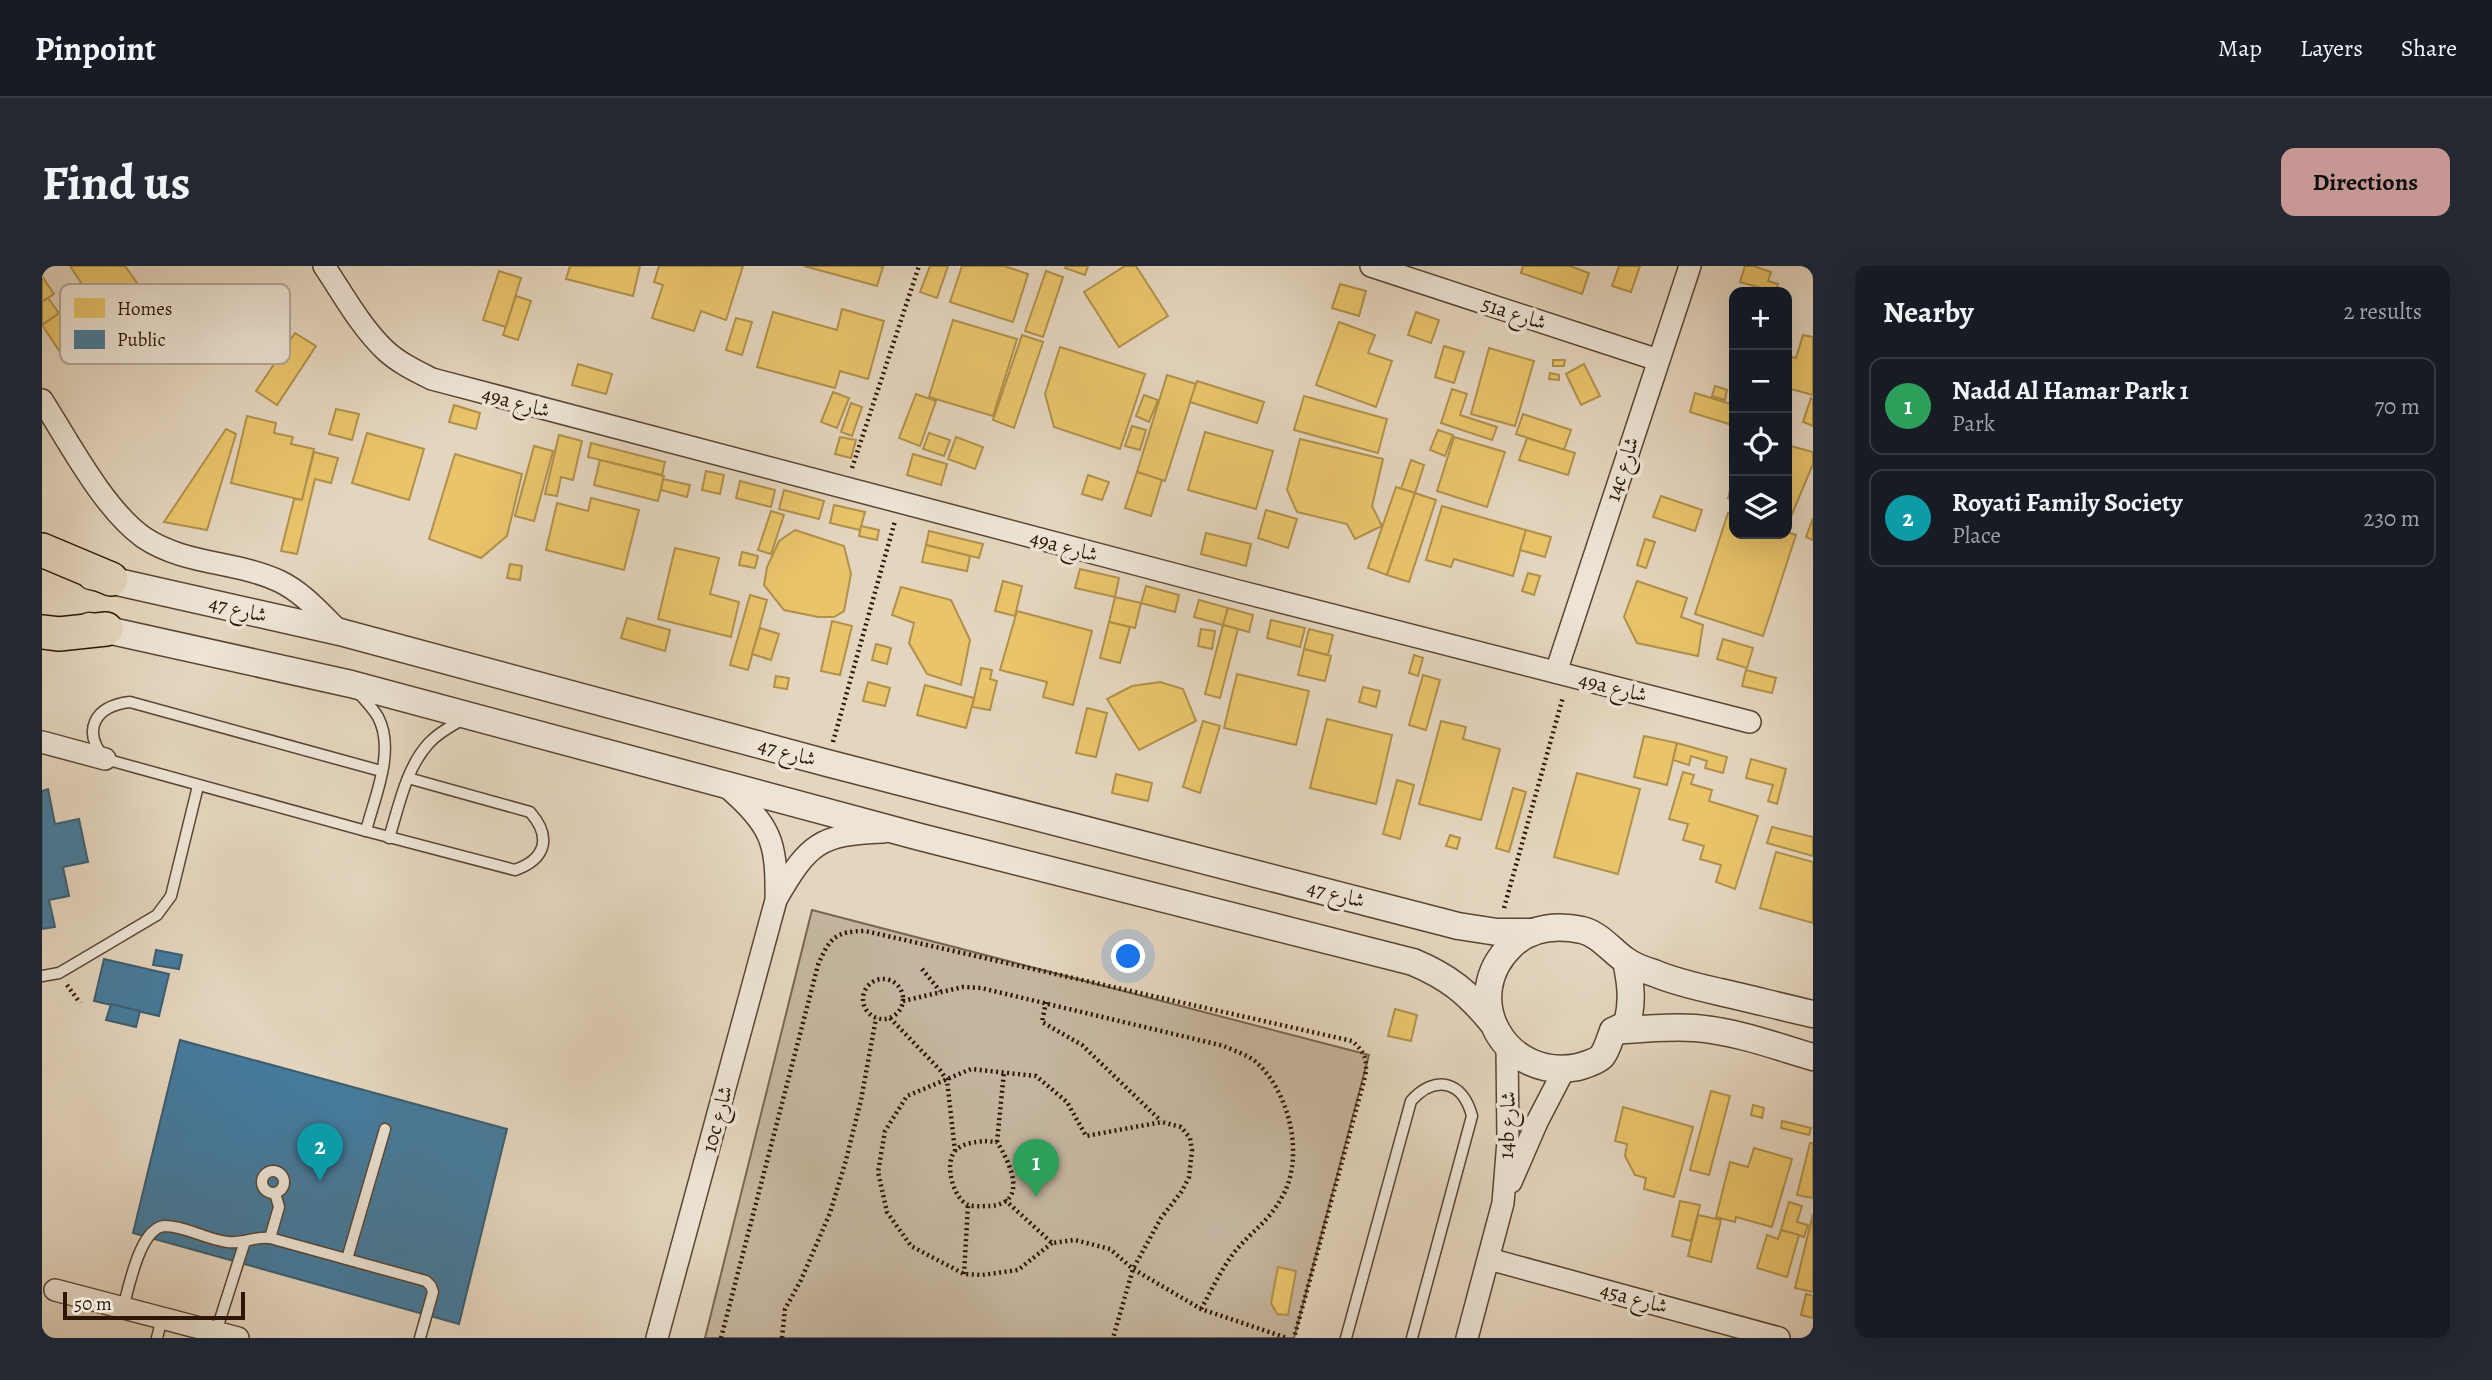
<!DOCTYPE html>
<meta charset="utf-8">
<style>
body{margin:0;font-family:Alegreya,Amiri,serif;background:#242831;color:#f1f3f6}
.controls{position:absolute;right:21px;top:21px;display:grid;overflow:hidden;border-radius:14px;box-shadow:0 7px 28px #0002}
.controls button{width:63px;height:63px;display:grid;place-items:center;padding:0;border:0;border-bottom:2px solid #363941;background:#171b24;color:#f1f3f6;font:35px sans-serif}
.scale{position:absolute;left:21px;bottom:18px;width:182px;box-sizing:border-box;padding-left:7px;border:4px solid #2b1703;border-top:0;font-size:19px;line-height:24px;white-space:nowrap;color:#2b1703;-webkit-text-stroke:5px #ede4d5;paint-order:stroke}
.you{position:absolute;left:1087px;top:691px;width:24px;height:24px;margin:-18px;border:5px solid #fff;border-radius:50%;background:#1a73e8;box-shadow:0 0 0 10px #1a73e833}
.badge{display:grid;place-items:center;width:46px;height:46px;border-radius:50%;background:#c59692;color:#fff;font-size:23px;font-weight:700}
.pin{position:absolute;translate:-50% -58px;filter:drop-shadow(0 2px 4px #0008)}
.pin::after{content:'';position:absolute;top:37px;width:24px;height:21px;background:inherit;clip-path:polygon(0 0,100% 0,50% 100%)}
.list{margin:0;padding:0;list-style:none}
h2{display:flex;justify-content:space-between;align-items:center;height:91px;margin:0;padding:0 28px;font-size:30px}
h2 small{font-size:23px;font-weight:400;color:#9ea1a6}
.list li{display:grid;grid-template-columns:46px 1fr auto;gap:21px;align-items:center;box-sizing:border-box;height:98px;margin:0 14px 14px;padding:0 14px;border:2px solid #363941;border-radius:14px}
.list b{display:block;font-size:26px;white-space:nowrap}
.list p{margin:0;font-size:23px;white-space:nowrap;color:#9ea1a6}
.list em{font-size:23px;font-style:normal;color:#9ea1a6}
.icon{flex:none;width:38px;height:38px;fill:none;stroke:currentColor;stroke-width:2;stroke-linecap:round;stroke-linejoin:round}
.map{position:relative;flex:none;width:1771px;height:1072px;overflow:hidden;border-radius:14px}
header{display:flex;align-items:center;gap:42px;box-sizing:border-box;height:98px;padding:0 35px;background:#171b24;border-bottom:2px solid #363941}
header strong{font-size:33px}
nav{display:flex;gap:38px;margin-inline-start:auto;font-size:24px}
.intro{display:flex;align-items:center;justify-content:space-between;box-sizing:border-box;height:168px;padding:0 42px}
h1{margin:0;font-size:49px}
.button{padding:18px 32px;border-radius:14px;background:#c59692;color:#111;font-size:24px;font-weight:700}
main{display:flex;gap:42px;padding:0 42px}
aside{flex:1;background:#171b24;border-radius:14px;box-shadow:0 7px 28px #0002}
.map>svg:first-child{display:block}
.green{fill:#c5b59e;stroke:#786650;stroke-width:2}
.homes{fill:#e9c46a;stroke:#b0904b;stroke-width:2}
.public{fill:#457b9d;stroke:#3d5d6f;stroke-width:2}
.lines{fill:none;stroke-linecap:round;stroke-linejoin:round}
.service-casing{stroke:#594632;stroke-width:13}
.minor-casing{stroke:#594632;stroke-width:24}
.tertiary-casing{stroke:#594632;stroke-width:29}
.primary-casing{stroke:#2b1703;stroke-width:36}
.path{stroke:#2b1703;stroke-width:4.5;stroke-dasharray:2 3.5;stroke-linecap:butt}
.service{stroke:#ede4d5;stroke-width:10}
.minor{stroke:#ede4d5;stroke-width:21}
.tertiary{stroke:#ede4d5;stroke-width:26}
.primary{stroke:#e4d5be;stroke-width:33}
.labels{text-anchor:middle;stroke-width:7;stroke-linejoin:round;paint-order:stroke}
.street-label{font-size:21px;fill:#2b1703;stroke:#ede4d5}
.key{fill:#ede4d5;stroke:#b3a696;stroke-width:2}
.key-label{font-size:19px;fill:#2b1703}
</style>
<header>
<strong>Pinpoint</strong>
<nav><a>Map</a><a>Layers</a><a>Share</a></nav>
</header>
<div class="intro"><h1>Find us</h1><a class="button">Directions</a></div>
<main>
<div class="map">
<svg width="1771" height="1072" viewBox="0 0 1771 1072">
<rect width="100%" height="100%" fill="#e4d5be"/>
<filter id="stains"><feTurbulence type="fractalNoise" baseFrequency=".00286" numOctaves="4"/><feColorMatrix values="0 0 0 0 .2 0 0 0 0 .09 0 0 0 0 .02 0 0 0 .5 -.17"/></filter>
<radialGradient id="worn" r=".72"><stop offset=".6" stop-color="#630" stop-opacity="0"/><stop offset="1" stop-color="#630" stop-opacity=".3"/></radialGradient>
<!-- green -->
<path class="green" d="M770,644l557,145 -75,283h-589z"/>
<!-- homes -->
<g class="homes">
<path d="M28,0h55l22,31 -85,58 -20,-30 46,-32z"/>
<path d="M528,0h70l-7,30 -67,-17z"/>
<path d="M617,0h84l-17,54 -25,-9 -7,20 -42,-13 11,-33 -9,-3z"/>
<path d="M762,0h76l3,1 -6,19z"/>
<path d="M888,0h18l-11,32 -17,-6z"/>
<path d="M920,0h42l24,8 -15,48 -63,-20z"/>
<path d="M1024,0h22l-3,9 -20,-7z"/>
<path d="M1083,0h11l32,50 -49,31 -35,-55z"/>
<path d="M1481,0h47l19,7 -7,21 -61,-21z"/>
<path d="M1577,0h21l-9,26 -19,-6z"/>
<path d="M1703,0h8l18,6 -3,9 10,3 -3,8 -35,-10z"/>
<path d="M457,5l22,7 -15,49 -23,-7z"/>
<path d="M1004,5l17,6 -20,60 -18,-6z"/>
<path d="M0,10l12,18 -12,8z"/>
<path d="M1298,18l26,7 -7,25 -27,-8z"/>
<path d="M474,30l15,5 -13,39 -15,-5z"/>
<path d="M6,32l11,15 -17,12v-23z"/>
<path d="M800,43l42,12 -16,58 -28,-8 -5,17 -78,-21 16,-55 64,18z"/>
<path d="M1374,46l23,8 -8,23 -23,-8z"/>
<path d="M694,52l16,4 -10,33 -16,-5z"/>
<path d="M911,54l64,19 -24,77 -64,-19z"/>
<path d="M1297,56l36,13 -7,18 24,8 -16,46 -60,-22z"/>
<path d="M253,67l21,13 -39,59 -21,-14z"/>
<path d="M980,69l21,7 -29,86 -21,-8z"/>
<path d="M1761,69l10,2v58l-26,-7 1,-32 8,2z"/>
<path d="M1402,80l20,6 -10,31 -19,-6z"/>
<path d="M1018,81l85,27 -25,75 -66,-22 -9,-33z"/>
<path d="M1447,82l45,13 -19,65 -44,-12z"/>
<path d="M1511,94h12l-1,6h-11z"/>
<path d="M536,98l34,10 -6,20 -34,-9z"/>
<path d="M1542,98l16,32 -19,9 -15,-31z"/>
<path d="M1508,107l9,2v5l-10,-1z"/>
<path d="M1125,109l29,9 -31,97 -28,-9z"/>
<path d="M1155,115l67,21 -7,21 -67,-21z"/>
<path d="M1673,120l12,4 -2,10 -13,-4z"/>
<path d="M1410,123l15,5 -7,21 37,12 -5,13 -51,-17z"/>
<path d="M791,126l16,6 -12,30 -16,-6z"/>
<path d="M1653,127l39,12 -2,20 -42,-13z"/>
<path d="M874,128l20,7 -16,45 -21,-8z"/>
<path d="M1102,129l14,5 -9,22 -13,-6z"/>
<path d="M1262,130l83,23 -9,34 -84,-23z"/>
<path d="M1769,132l2,1v27l-10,-4z"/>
<path d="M809,137l11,4 -10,29 -11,-4z"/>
<path d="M412,139l26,8 -4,16 -27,-7z"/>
<path d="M294,143l23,5 -7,26 -23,-6z"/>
<path d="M1481,148l48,16 -7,20 -48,-16z"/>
<path d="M205,150l29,7 -2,10 19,4 -2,7 23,5 -12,51 -71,-17z"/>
<path d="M1090,160l14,4 -6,20 -15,-4z"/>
<path d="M184,163l10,5 -29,96 -43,-8z"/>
<path d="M1396,164l15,5 -8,21 -15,-6z"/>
<path d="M1163,166l68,19 -17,58 -68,-19z"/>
<path d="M325,167l57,16 -15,51 -57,-17z"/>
<path d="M887,167l21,7 -6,16 -21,-7z"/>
<path d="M517,169l23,6 -9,39 -12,-3 -4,19 -12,-2z"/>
<path d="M798,171l16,3 -5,18 -16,-4z"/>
<path d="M914,171l27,10 -8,22 -27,-10z"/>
<path d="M1412,171l51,15 -18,55 -50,-16z"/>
<path d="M1485,172l48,15 -7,22 -49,-15z"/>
<path d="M1258,173l83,20 -11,47 10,20 -27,13 -8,-15 -50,-12 -10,-22z"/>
<path d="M549,177l74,19 -3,13 -74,-18z"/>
<path d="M1745,179l26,7v12l-23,55 -3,-1z"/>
<path d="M492,180l19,5 -19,70 -19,-5z"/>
<path d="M272,186l24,6 -7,25 -16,-4 -18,75 -16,-3 13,-52 8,1z"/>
<path d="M413,188l67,20 -15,62 -26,22 -52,-19z"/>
<path d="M871,188l34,10 -6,21 -34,-10z"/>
<path d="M558,194l64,16 -6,25 -64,-16z"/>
<path d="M1369,194l13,5 -9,28 -14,-4z"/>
<path d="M664,205l18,4 -4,19 -18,-4z"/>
<path d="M1095,206l25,8 -11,36 -26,-8z"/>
<path d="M1046,209l21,7 -7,18 -20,-6z"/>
<path d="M1692,211v23l-6,-2z"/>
<path d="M621,213l27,6 -3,12 -26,-7z"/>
<path d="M698,215l35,9 -4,17 -35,-9z"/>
<path d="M1354,221l19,6 -28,82 -19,-7z"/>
<path d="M742,224l40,11 -5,18 -40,-10z"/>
<path d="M1373,227l21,7 -27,82 -22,-7z"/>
<path d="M1619,230l41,14 -7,21 -42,-14z"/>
<path d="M549,232l48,12 -15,60 -78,-20 11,-47 31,8z"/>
<path d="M792,239l31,7 -5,18 -30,-7z"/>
<path d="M1400,240l84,24 -13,46 -59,-17 -3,8 -25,-7z"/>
<path d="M1224,244l31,9 -9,29 -30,-10z"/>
<path d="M729,245l13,4 -13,39 -13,-4z"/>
<path d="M1686,247l6,2v19l53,-2 9,3 -33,101 -68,-22z"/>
<path d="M1771,252v22l-7,-3z"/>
<path d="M819,260l18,4 -2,10 -18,-4z"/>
<path d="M753,264l49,16 7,28 -7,37 -10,6h-16l-34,-7 -20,-25 3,-18 12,-26z"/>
<path d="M1484,264l25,7 -6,20 -25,-7z"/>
<path d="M887,265l54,13 -4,14 -53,-13z"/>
<path d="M1164,267l45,11 -5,22 -45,-12z"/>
<path d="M1603,273l10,3 -9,26 -9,-3z"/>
<path d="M884,279l44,11 -3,15 -45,-9z"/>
<path d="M633,282l44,10 -9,36 29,8 -8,35 -73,-18z"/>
<path d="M700,286l16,4 -3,12 -16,-3z"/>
<path d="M468,298l12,2 -2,14 -13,-2z"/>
<path d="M1038,303l39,9 -4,19 -40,-9z"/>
<path d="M1486,307l12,3 -6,19 -12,-4z"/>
<path d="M961,315l19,5 -7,30 -20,-5z"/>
<path d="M1595,315l50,17 -6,19 22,8 -5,31 -61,-13 -13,-26z"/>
<path d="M1104,320l33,9 -4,17 -34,-9z"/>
<path d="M859,321l50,13 19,40 -9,45 -34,-11 -18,-31 5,-20 -22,-8z"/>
<path d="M708,329l17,5 -19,70 -18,-5z"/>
<path d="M1073,331l26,6 -6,25 -26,-6z"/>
<path d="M1157,334l29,8 -5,17 -29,-8z"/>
<path d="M1186,342l25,7 -4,17 -26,-7z"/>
<path d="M975,345l75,20 -19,74 -30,-8 4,-15 -47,-12z"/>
<path d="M585,352l43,12 -5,21 -44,-13z"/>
<path d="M1229,354l34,8 -5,19 -33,-9z"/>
<path d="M790,355l20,5 -12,49 -19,-4z"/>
<path d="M1067,356l21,5 -10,36 -20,-5z"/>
<path d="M1181,359l15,4 -18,69 -15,-4z"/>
<path d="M718,362l19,6 -8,26 -19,-6z"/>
<path d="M1159,363l14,2 -3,18 -14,-3z"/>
<path d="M1267,363l24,6 -5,20 -24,-6z"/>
<path d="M1681,373l30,9 -6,20 -30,-9z"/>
<path d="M834,378l15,4 -4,16 -15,-4z"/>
<path d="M1262,383l27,7 -6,25 -27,-6z"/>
<path d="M1372,389l9,3 -5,18 -9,-3z"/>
<path d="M939,402l11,2 -2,9 7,2 -7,29 -18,-3z"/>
<path d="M1704,404l30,8 -4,15 -30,-7z"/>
<path d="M1195,408l72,17 -13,54 -72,-17z"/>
<path d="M1381,409l17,5 -14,50 -17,-5z"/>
<path d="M734,410l13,2 -2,11 -13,-2z"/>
<path d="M826,416l22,6 -5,18 -22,-5z"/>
<path d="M1118,416l23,7 13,32 -57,29 -32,-51 25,-13z"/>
<path d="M883,419l49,13 -8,30 -49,-13z"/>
<path d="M1321,421l17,4 -4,16 -17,-5z"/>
<path d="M1045,442l20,5 -11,44 -20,-4z"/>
<path d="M1285,453l65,16 -16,69 -66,-16z"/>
<path d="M1161,455l17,5 -20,67 -17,-6z"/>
<path d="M1399,455l25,6 -3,12 37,10 -19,71 -62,-16z"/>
<path d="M1602,470l33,7 -10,42 -33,-8z"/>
<path d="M1635,477l50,14 -4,16 -18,-5 2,-7 -16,-5 -2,9 -16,-5z"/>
<path d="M1709,493l35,10 -9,35 -9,-3 5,-16 -27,-7z"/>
<path d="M1641,506l11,3 -3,9 21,6 -3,11 49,15 -23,73 -19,-7 5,-17 -21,-6 4,-13 -21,-6 5,-16 -19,-5z"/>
<path d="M1535,507l63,16 -22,85 -64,-17z"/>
<path d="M1074,508l36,9 -4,18 -36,-8z"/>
<path d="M1355,514l17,5 -14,54 -17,-5z"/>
<path d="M1471,522l13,4 -17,60 -13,-4z"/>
<path d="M1730,561l41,10v19l-46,-13z"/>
<path d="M1408,569l10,3 -3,11 -11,-3z"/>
<path d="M1734,586l37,10v61l-53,-15z"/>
<path d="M1353,743l22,6 -6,26 -23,-5z"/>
<path d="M1669,825l19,5 -21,79 -19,-5z"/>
<path d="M1711,839l11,3 -2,10 -11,-3z"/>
<path d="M1581,841l70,20 -19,70 -30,-8 2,-11 -11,-3 -10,-19 2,-12 -12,-3z"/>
<path d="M1740,855l29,7 -2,7 -28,-7z"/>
<path d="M1768,877h3v55l-16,-3z"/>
<path d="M1712,882l38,11 -20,68 -36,-10 -1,5 -19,-5 14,-55 18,5z"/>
<path d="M1638,935l20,4 -9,36 -19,-5z"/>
<path d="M1747,936l13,4 -5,16 11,3 -4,12 -23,-7z"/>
<path d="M1771,948v78l-18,-4z"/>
<path d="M1656,949l23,5 -10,42 -23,-6z"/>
<path d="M1739,964l18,5 -12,42 -30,-9 10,-33 11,4z"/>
<path d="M1236,1001l18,4 -8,44 -11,-1 -6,-11z"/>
<path d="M1764,1028l7,2v22l-12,-3z"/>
</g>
<!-- public -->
<g class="public">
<path d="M6,523l7,35 24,-5 9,43 -25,5 6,29 -20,4 6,27 -13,2v-138z"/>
<path d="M114,684l26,5 -3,14 -26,-4z"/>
<path d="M62,693l65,15 -10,42 -65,-15z"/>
<path d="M69,738l29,7 -4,16 -30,-7z"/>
<path d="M138,774l327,89 -48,195 -326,-91z"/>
</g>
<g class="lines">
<defs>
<g id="service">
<path d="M315,425c7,8 16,17 21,26 18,34 -4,81 -12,114"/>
<path d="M339,505l-251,-69c-35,4 -49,28 -25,57l261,72 149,39c31,-11 37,-33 15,-58l-122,-34"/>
<path d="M347,572c10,-32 17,-70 40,-95 10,-11 24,-18 36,-25"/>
<path d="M0,710l17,-3 12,-7 86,-51 14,-19 27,-110"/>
<circle cx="231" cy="916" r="11"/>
<path d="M228,972l9,-31 -4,-14"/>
<path d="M305,993l38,-130"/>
<path d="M81,1042c6,-21 17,-81 42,-82 21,0 42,14 63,16 15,2 27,-6 42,-4l156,43 5,5 2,6 -13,46"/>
<path d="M174,1066l29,-91"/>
<path d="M115,1072l5,-20"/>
<path d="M1304,1072l65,-237c24,-27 52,-20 61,15l-60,222"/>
</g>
<g id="minor">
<path d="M282,0c19,28 36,60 61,84 14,13 31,21 47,29l806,212 512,131"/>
<path d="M1329,0l287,94"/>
<path d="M0,134c27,42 61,108 101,137 41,28 93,24 136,44 25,12 42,33 61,51"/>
<path d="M1514,406l134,-406"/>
<path d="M0,476l63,17"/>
<path d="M735,632c31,-54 43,-64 106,-66"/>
<path d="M1469,916l26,-60 27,-52"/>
<path d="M1447,993l290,79"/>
<path d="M13,1024l183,48"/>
<path d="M615,1072l119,-438c1,-60 -5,-74 -50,-114"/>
<path d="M1425,1072l36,-135 5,-62 -1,-94"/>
</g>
<g id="tertiary">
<path d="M49,310l249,56 487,131 631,163 39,6h35"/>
<path d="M47,360l262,58 569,153 493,125c36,15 55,31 79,60"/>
<path d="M1584,695c5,23 7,41 1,63l-14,7c-3,7 -6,19 -11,25 -4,5 -17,9 -24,11 -73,15 -121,-70 -66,-122 19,-18 46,-20 70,-15 17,4 29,20 43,30 8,6 19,10 29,13 21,9 44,14 66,19 31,7 62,15 93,22"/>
<path d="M1571,765c27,-2 55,-5 82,-3 40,3 80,18 118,29"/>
</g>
<g id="primary">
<path d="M0,284l69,29"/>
<path d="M0,366l17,2 47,-5"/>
</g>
</defs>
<!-- service casing -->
<use href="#service" class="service-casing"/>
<!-- minor casing -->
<use href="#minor" class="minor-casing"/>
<!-- tertiary casing -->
<use href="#tertiary" class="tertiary-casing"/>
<!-- primary casing -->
<use href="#primary" class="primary-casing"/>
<!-- path -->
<g class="path">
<path d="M810,202l67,-202"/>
<path d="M791,476l62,-221"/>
<path d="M1462,642l59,-211"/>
<path d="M880,703l18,22"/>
<circle cx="841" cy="733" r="20"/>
<path d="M25,719l13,18"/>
<path d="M861,735l60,-14 18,1 243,58c10,5 25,9 33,17 33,30 48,95 25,134 -14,26 -32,35 -49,57 -12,16 -22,37 -32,55"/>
<path d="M1004,736l-4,20 40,23 79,76"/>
<path d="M848,752l50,52 7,10 8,71"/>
<path d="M943,875l12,1c12,19 33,61 -7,64 -7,0 -16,1 -22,-1 -15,-7 -24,-41 -13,-54 7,-8 21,-9 30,-10z"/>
<path d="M955,876l7,-70"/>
<path d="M963,934l47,43 23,-3 35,9 23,20 68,40 86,29"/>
<path d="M1010,977l-34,27 -36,5 -18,-1 -53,-28 -24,-34 -9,-40 7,-41 22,-35 64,-27 65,7 31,26 19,34 76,-14 19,5 9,11 2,12 -3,27 -7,14 -21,27 -28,51 -20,69"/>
<path d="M922,1008l4,-69"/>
<path d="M679,1072l97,-373c11,-26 17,-34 47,-34l487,110c13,11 16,19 13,36l-71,261"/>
<path d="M740,1072l3,-29 16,-29 29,-67 16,-53 15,-60 15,-82"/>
</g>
<!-- service -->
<use href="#service" class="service"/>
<!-- minor -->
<use href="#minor" class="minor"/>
<!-- tertiary -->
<use href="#tertiary" class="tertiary"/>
<!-- primary -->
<use href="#primary" class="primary"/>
</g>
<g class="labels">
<!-- street labels -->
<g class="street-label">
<text transform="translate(1472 47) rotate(18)" y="7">51a شارع</text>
<text transform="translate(474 136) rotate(15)" y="7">49a شارع</text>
<text transform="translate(1580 203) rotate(-72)" y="7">14c شارع</text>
<text transform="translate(1022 280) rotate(15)" y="7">49a شارع</text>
<text transform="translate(196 343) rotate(13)" y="7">شارع 47</text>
<text transform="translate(1571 421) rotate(14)" y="7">49a شارع</text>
<text transform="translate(745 486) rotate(15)" y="7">شارع 47</text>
<text transform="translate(1294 628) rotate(14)" y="7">شارع 47</text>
<text transform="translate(675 853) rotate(-75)" y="7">10c شارع</text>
<text transform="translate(1465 859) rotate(-88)" y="7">14b شارع</text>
<text transform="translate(1592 1032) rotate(15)" y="7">45a شارع</text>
</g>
</g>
<!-- legend -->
<rect x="18" y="18" width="230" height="80" rx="10" class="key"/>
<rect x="32" y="32" width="31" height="20" fill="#e9c46a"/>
<rect x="32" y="64" width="31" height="19" fill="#457b9d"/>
<g class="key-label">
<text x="75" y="49">Homes</text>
<text x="75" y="80">Public</text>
</g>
<rect width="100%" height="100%" filter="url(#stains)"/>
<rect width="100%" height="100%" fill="url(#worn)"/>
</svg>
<div class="controls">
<button>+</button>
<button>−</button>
<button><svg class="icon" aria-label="locate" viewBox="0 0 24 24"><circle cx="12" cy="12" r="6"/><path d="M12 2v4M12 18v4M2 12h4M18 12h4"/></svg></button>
<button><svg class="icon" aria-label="layers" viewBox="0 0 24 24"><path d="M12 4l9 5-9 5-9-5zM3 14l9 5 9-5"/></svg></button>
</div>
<div class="scale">50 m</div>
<div class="you"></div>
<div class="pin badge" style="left:994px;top:931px;background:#2e9e5b">1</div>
<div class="pin badge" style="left:278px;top:915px;background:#0f9aa8">2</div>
</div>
<aside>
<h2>Nearby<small>2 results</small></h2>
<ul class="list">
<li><span class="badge" style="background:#2e9e5b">1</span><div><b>Nadd Al Hamar Park 1</b><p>Park</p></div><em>70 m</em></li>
<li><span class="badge" style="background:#0f9aa8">2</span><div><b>Royati Family Society</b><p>Place</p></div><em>230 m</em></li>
</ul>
</aside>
</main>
